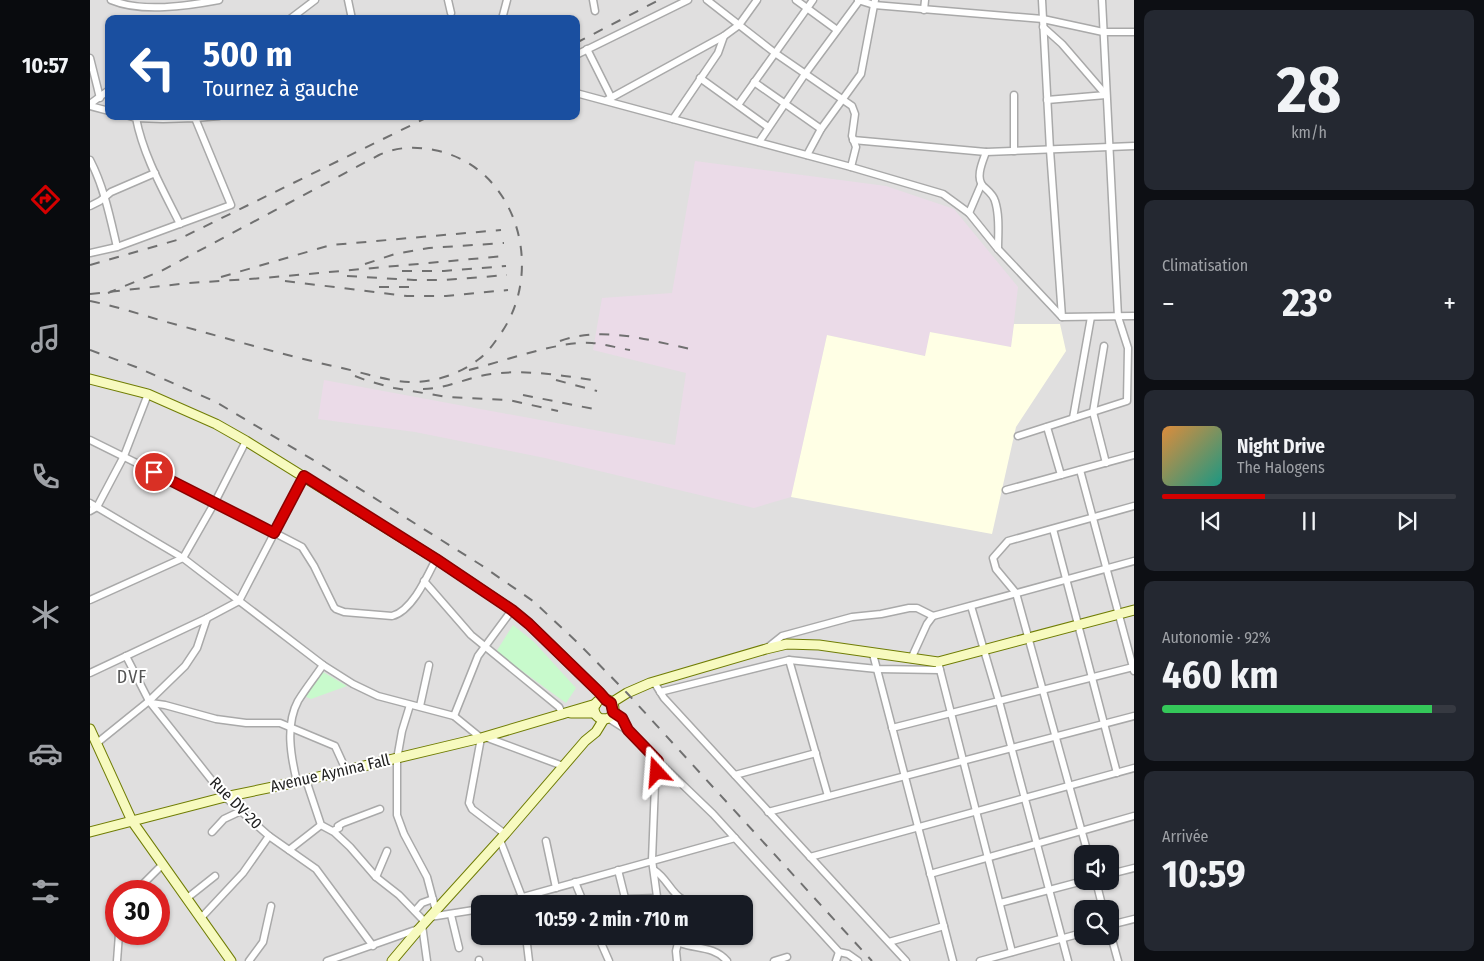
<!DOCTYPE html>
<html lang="fr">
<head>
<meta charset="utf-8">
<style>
	:root { --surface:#171b24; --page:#242831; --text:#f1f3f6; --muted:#9ea1a6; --line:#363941; --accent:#d40000 }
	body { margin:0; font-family:"Fira Sans Condensed",sans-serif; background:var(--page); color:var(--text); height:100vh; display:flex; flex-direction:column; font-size:19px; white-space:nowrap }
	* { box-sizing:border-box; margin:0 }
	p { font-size:16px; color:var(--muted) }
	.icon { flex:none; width:28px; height:28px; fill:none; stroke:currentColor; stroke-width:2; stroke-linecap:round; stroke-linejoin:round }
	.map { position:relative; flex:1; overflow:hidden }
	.details { display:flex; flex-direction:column; gap:10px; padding:10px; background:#0d0f14; width:350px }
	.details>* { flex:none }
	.guide { position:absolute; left:15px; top:15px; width:475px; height:105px; border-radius:10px; box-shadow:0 1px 4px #0004; background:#1a4fa0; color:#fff; overflow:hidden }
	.fabs { position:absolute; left:984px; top:845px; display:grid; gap:10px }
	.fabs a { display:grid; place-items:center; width:45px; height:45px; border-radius:10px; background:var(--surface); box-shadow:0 1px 4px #0004; font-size:25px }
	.speed { position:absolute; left:15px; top:880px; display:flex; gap:10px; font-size:25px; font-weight:700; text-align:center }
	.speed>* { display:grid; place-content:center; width:65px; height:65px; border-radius:50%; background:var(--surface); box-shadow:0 1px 4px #0004; line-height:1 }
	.speed .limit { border:8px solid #d22; background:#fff; color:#111 }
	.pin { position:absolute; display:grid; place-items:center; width:42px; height:42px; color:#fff; margin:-21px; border:2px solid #fff; border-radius:50%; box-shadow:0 1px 5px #0007 }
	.me { position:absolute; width:55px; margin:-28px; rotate:341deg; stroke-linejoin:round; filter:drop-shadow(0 0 4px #0008) }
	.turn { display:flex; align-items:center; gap:18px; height:105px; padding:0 15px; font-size:22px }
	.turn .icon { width:65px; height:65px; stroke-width:2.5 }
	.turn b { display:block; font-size:35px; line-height:42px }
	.big { font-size:38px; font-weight:700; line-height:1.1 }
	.details .tile { flex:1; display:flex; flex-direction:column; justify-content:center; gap:8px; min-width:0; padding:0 18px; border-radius:10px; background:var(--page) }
	.details .dial { align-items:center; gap:0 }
	.dial b { font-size:65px; line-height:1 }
	.song { display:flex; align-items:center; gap:15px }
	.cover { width:60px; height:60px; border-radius:8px; background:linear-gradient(135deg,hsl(30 70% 55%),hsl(170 70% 35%)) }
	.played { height:5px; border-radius:2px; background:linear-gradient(90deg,var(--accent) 35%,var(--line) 35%) }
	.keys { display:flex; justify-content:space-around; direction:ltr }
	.heat { display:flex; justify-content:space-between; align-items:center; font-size:28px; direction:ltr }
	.charge { height:8px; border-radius:4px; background:linear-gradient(90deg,#34c759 92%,var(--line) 0) }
	.trip { position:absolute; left:381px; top:895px; width:282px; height:50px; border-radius:10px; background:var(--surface); box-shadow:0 1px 4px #0004; font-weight:700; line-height:50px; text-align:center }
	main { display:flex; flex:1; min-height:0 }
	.tabs { display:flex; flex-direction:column; width:90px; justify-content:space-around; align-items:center; background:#090b0e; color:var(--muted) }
	.tabs .icon { width:35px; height:35px }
	.tabs .current { color:var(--accent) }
	.tabs b { font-size:22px; color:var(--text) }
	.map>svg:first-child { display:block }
	.residential { fill:#e0dfdf; fill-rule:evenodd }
	.industrial { fill:#ebdbe8 }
	.education { fill:#ffffe5 }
	.park { fill:#c8facc }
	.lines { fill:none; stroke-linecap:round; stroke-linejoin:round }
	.street-casing { stroke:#a9a9a9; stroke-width:9 }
	.secondary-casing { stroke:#707d05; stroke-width:11 }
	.street { stroke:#fff; stroke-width:6 }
	.secondary { stroke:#f7fabf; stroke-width:9 }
	.rail { stroke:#707070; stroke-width:2; stroke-dasharray:10 10; stroke-linecap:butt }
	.route-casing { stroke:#8a0000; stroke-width:12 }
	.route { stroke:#d40000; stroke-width:9 }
	.labels { text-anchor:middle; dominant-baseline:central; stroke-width:4; stroke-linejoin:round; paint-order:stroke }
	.street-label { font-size:16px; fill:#222; stroke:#fff }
	.neighbourhood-label { font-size:18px; letter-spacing:1px; fill:#555; stroke:#fff }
</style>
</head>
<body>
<main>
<nav class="tabs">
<b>10:57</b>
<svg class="icon current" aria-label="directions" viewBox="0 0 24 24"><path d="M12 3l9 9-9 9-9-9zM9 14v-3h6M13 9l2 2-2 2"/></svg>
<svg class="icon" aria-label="music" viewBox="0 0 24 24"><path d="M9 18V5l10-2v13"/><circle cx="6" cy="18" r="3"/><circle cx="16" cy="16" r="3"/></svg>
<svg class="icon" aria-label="phone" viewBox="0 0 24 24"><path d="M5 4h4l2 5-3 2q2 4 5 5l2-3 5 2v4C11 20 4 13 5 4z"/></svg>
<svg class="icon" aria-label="climate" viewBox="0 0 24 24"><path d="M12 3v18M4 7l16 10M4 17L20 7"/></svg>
<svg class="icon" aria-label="car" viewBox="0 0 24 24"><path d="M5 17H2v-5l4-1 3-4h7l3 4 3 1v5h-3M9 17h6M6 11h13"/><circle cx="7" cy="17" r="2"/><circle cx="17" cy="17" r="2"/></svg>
<svg class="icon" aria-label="filters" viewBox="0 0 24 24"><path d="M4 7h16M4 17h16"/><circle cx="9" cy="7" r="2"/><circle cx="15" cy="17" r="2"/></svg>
</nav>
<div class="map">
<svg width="1044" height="961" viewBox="0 0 1044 961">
	<rect width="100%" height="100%" fill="#f2efe9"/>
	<path class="residential" d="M0 0H1044V961H0ZM19 19H486V116H19ZM992 854H1020V881H992ZM26 891H69V934H26ZM390 904H655V936H390ZM992 909H1020V936H992Z"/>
	<path class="industrial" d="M605 161 796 186 864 209 928 287 921 347 840 332 836 356 737 335 701 497 664 508 455 458 325 432 228 419 234 380 585 445 596 373 503 350 512 298 582 293Z"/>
	<path class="education" d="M924 324H970L976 351 926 427 902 534 701 497 737 335 835 356 840 332 921 347Z"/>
	<g class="park">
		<path d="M423 625 444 642 486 688 476 703 406 652Z"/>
		<path d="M233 672 257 686 221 699 214 696Z"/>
	</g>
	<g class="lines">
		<g class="street-casing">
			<g id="street">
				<path d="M21 0C52 13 97 6 129 0"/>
				<path d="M258 0 262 19"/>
				<path d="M358 0 361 13"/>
				<path d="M503 0 505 11"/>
				<path d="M617 0 685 53 762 106 765 114 762 136 766 147 761 167"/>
				<path d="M706 0 747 30"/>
				<path d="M768 0 784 5 953 19 1013 32H1044"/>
				<path d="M952 0 960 150 972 317"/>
				<path d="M834 10 835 0"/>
				<path d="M200 19 225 0"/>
				<path d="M412 19 417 0"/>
				<path d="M953 27 972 44 1016 95"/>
				<path d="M497 49 521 97"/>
				<path d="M486 55 598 0"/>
				<path d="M0 58 10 98"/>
				<path d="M610 78 678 127"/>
				<path d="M664 82 731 129"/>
				<path d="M486 93 761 167 853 194 879 213 908 249 972 317 1044 316"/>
				<path d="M517 100 634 36 649 25 667 0"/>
				<path d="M957 100 1016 95"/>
				<path d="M0 104 19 90"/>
				<path d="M648 105 723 0"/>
				<path d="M0 106 19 111"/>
				<path d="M39 116 46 118C53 155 73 190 90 224"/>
				<path d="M105 118 129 116"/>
				<path d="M583 119 628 53 634 36"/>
				<path d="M763 140 896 152 1044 146"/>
				<path d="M669 142 715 74 769 1"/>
				<path d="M924 151V95"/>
				<path d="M896 152C893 161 885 177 893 186 898 191 903 194 905 201 910 216 908 234 908 249"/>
				<path d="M717 155 731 129 771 74 785 0"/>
				<path d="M0 160C14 187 20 217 27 247"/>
				<path d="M0 206 10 201 21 192 65 173"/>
				<path d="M879 213 891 185"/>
				<path d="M0 253 27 247 141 205 105 118 73 119 46 118"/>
				<path d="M1014 346 1003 412 1016 463"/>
				<path d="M983 418 1001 317"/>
				<path d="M957 427 971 475"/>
				<path d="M928 436 1037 401 1038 348 1028 317 1012 0"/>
				<path d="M0 440 125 502 212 547 224 566 244 607 246 609 254 612 302 616C322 611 337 577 346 559"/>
				<path d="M990 470 1044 671"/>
				<path d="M916 490 1044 455"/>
				<path d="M0 503 93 558 233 665 263 684 288 696 364 716 391 738 379 803 382 809 415 834"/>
				<path d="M0 511 7 507 34 456 58 394"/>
				<path d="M963 529 1027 773"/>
				<path d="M334 581 381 635 469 707 473 715"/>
				<path d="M0 600 93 558 125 502 156 441"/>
				<path d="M881 606 909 701 978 961"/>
				<path d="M843 616 1044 561"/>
				<path d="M677 648 692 636 762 617 791 614 819 608H827L843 616 837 624 821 659"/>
				<path d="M783 654 863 961"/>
				<path d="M36 656 59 701 95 666 107 648 117 618"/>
				<path d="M699 660 738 796"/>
				<path d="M848 662 922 952"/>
				<path d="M0 673 117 618 149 601 214 476"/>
				<path d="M564 682 574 698 816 961"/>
				<path d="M570 692 699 660 787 669 850 670"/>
				<path d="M61 703 75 705 126 719 156 723H190L245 746 256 770"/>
				<path d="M320 705 312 731 307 759V815L314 834 337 877 346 911"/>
				<path d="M330 706 339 665"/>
				<path d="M523 712 532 718 538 729"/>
				<path d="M364 716 388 656 422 610"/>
				<path d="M518 718 543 734 568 761 623 814 749 952 758 954 768 961"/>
				<path d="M802 728 1043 667"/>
				<path d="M395 737 473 766"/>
				<path d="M7 743 59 701 135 797 179 836 226 869 283 946"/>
				<path d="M568 761 565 784 562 860 568 904"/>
				<path d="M645 775 726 753"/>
				<path d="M216 780 231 825 244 832 260 847 286 877 309 895 335 922"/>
				<path d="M207 782C201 757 195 725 208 701 216 688 225 677 233 665"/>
				<path d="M678 812 1044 716"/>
				<path d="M243 831 249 828 248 826 253 823 290 809"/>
				<path d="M122 832 134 819 151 811"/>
				<path d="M410 840 432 897V904"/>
				<path d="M456 841 466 888"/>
				<path d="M199 850 231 825"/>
				<path d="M998 854 926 593 906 569 903 558 918 541 1044 506"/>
				<path d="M720 857 1044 768"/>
				<path d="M528 870 535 898 537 899 568 898"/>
				<path d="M564 870C577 878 581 893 592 899 599 903 609 901 616 904"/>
				<path d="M840 874 1044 816"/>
				<path d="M1020 874 1044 868"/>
				<path d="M286 877 297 851"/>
				<path d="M1006 881 1013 909"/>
				<path d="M485 882 494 904"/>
				<path d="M46 891 72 865"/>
				<path d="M96 899 125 876"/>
				<path d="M910 903 993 881"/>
				<path d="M408 904 645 838"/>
				<path d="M325 911 332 903 343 899"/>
				<path d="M361 915 369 948"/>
				<path d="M340 917 390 909"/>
				<path d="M110 919 153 873 179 836"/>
				<path d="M332 925 337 961"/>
				<path d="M1020 925 1044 919"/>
				<path d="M1020 932 1028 961"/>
				<path d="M436 936 439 961"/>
				<path d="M508 936 519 961"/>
				<path d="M580 936C594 952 621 942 637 961"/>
				<path d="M799 942 854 926"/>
				<path d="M389 960V961"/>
				<path d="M27 961 29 934"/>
				<path d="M159 961 173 942 181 906"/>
				<path d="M237 961 328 929"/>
				<path d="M587 961 586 951 588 943"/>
				<path d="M684 961 697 957"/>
				<path d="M746 961 749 952"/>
				<path d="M890 961 992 933"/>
			</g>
		</g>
		<g class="secondary-casing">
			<g id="secondary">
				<path d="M0 379 58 394 126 424 156 441 346 559 422 610 439 624 509 692 516 700"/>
				<circle cx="514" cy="709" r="10"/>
				<path d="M521 703 537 693 560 683 676 649 697 644 729 645 848 662 1044 610"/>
				<path d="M481 713H505"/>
				<path d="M0 729 42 821 141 961"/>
				<path d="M0 832 135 797 207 782 391 738 506 704"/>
				<path d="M302 961 329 929 415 834 495 741 506 732 514 719"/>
			</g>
		</g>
		<use href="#street" class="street"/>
		<use href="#secondary" class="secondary"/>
		<g class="rail">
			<path d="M486 43 569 0"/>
			<path d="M275 264 305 254 339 248 414 243"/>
			<path d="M0 265 87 240 340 116"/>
			<path d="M312 271H354L416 266"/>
			<path d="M257 276 324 280H355L417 275"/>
			<path d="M131 277 241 245 411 230"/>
			<path d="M195 281 317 296H356L418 290"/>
			<path d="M289 287H326"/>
			<path d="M0 294 99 283 174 278 415 256"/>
			<path d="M0 301C25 306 49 314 73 321 133 337 192 355 252 368 274 373 297 381 319 382 343 383 370 374 389 359 397 353 403 345 409 336 457 271 427 166 344 150 325 146 306 147 289 155L71 271 18 293"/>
			<path d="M470 341C514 325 561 341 605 350"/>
			<path d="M0 350 46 367 126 402 235 467 391 565 443 601 487 642 537 693 782 961"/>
			<path d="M379 370C411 362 471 340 502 343 515 344 527 348 540 350"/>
			<path d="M265 376 278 381 304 388 357 397 419 400 468 411"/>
			<path d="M466 380 507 391"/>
			<path d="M333 389C356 389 378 377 401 374 437 369 474 376 510 381"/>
			<path d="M433 395 504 409"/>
		</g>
	</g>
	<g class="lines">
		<g class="route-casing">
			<path id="route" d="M64 472 184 533 214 476 346 559 422 610 439 624 509 692 516 700 521 703 523 712 532 718 538 730 568 761 567 772"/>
		</g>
		<use href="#route" class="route"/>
	</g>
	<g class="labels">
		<g class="street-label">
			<text transform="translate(240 773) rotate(-13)">Avenue Aynina Fall</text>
			<text transform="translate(146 803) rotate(45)">Rue DV-20</text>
		</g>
		<g class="neighbourhood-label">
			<text x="42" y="677">DVF</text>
		</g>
	</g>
</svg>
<div class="fabs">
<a><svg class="icon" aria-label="sound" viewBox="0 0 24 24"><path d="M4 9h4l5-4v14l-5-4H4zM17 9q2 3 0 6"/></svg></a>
<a><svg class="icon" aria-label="search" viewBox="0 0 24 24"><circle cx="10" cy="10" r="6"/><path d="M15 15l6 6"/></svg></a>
</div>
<div class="speed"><div class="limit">30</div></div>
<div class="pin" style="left:64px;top:472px;background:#d93025"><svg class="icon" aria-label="arrive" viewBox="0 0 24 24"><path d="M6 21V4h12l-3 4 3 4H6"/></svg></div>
<svg class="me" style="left:567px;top:772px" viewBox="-20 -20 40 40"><path d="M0-17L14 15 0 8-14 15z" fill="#d40000" stroke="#fff" stroke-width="4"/></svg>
<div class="trip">10:59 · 2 min · 710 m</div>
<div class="guide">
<div class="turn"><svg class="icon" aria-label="left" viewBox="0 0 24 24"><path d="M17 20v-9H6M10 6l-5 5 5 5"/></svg><div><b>500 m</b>Tournez à gauche</div></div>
</div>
</div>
<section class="details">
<div class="tile dial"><b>28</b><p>km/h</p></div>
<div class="tile"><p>Climatisation</p>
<div class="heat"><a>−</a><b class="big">23°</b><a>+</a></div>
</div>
<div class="tile">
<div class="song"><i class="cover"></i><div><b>Night Drive</b><p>The Halogens</p></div></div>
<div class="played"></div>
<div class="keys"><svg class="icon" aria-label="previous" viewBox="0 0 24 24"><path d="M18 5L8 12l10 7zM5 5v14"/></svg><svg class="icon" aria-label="pause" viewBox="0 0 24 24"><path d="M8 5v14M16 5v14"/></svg><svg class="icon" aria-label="next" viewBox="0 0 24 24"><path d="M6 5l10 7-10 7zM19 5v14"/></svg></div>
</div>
<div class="tile"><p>Autonomie · 92%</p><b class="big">460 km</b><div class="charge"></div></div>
<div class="tile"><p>Arrivée</p><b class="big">10:59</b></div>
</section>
</main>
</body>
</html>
